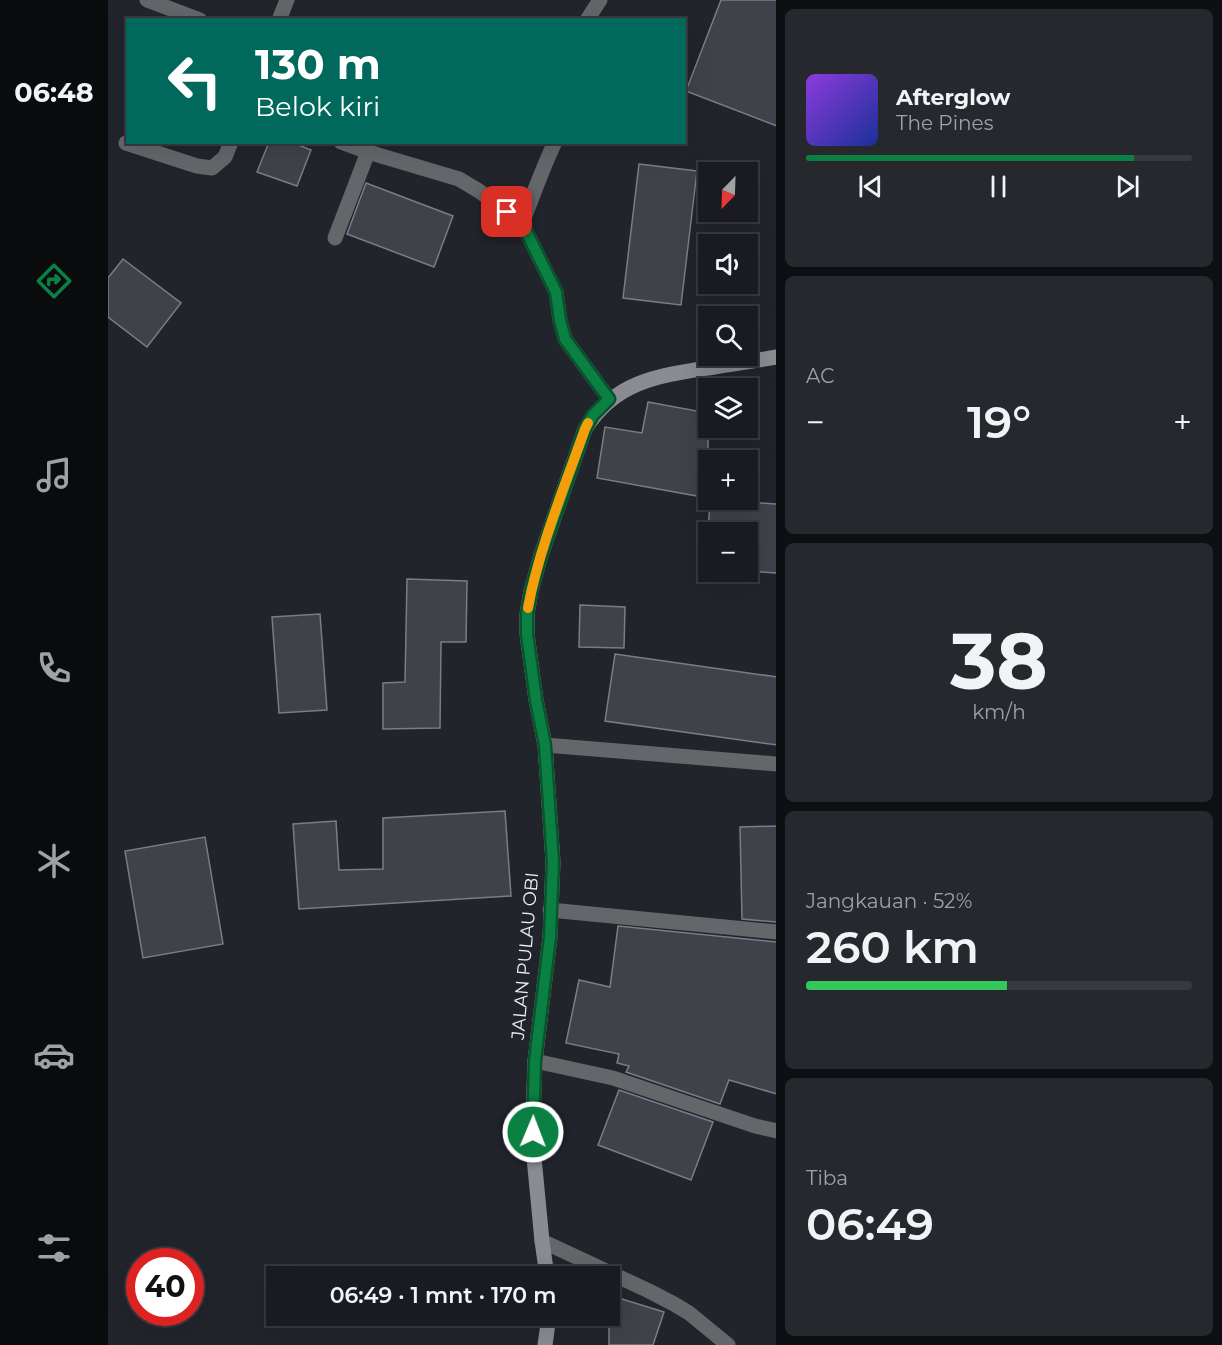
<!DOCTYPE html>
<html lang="id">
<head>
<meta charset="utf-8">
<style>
	:root { --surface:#1a1b21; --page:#27282e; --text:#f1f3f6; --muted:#9fa1a5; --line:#38393f; --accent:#0b8043 }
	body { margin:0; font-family:Montserrat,sans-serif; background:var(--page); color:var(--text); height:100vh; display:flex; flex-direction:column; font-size:22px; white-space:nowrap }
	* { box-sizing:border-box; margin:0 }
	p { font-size:20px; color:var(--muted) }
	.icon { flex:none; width:33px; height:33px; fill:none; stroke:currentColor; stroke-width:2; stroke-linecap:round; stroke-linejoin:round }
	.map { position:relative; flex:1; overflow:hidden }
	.drawer { display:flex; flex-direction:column; gap:9px; padding:9px; background:#0e0f12; width:446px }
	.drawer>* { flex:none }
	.hud { position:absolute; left:18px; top:18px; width:560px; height:126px; border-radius:0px; box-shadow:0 6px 24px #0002,0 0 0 2px var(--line); background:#00695c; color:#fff; overflow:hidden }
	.needle { width:39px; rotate:203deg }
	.fabs { position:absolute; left:590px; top:162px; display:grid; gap:12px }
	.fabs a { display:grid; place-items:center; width:60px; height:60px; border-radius:0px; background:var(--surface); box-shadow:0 6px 24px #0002,0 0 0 2px var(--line); font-size:30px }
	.speed { position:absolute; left:18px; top:1248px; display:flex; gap:12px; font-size:30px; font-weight:700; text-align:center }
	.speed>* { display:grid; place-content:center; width:78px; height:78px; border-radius:50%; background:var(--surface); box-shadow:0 6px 24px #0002,0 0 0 2px var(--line); line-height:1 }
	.speed .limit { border:9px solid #d22; background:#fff; color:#111 }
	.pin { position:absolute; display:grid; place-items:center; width:51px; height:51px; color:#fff; margin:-26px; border-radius:12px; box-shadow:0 3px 9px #0006 }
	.me { position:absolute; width:66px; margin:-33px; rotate:1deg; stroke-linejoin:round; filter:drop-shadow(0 0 4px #0008) }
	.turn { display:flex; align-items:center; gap:21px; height:126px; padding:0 30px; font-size:27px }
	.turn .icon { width:78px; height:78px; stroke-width:2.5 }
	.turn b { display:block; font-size:42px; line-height:51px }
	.big { font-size:45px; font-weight:600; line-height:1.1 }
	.drawer .tile { flex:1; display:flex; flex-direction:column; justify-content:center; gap:9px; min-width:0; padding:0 21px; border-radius:9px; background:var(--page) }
	.drawer .dial { align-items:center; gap:0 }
	.dial b { font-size:78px; line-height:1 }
	.song { display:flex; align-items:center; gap:18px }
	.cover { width:72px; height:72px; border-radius:9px; background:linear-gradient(135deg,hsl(270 70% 55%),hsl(230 70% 35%)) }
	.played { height:6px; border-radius:3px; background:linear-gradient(90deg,var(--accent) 85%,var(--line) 85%) }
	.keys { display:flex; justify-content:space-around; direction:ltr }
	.heat { display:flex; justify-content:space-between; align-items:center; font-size:33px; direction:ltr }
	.charge { height:9px; border-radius:4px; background:linear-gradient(90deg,#34c759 52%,var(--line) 0) }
	.trip { position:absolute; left:158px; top:1266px; width:354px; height:60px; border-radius:0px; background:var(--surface); box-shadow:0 6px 24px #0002,0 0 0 2px var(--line); font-weight:600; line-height:60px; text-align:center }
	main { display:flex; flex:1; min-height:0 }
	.menu { display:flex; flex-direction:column; width:108px; justify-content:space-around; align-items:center; background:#0a0b0d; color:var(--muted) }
	.menu .icon { width:42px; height:42px }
	.menu .current { color:var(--accent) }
	.menu b { font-size:27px; color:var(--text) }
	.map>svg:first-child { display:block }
	.building { fill:#40424a; stroke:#7a7d86; stroke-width:1.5 }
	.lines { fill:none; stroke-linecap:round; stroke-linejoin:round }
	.street { stroke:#65666a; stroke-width:15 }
	.secondary { stroke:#8a8c92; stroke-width:15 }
	.route-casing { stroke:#07532c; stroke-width:15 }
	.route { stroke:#0b8043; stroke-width:10 }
	.slow { stroke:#f59e0b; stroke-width:10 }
	.labels { text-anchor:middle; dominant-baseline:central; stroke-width:6; stroke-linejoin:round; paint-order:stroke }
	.street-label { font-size:18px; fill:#eef0f5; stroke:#22242c }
</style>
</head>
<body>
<main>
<nav class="menu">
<b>06:48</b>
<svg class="icon current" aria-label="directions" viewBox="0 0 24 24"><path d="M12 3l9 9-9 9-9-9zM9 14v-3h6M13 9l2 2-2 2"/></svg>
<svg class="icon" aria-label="music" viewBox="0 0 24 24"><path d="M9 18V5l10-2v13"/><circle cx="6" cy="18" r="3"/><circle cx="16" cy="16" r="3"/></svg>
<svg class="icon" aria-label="phone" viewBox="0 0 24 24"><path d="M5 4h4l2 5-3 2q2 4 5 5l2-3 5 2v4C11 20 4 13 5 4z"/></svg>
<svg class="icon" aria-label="climate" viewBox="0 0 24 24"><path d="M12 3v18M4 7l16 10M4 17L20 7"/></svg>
<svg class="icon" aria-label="car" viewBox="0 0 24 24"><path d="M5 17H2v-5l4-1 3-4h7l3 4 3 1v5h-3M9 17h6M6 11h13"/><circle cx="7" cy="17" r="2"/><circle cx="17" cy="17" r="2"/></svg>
<svg class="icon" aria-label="filters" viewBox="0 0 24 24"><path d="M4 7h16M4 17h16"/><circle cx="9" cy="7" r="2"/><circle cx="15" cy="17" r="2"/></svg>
</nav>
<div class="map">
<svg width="669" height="1345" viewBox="0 0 669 1345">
	<rect width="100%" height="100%" fill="#22242c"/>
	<g class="building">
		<path d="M613 0H669V126L578 91Z"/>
		<path d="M161 142H183L203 150 189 186 149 172Z"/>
		<path d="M531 164 589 171 573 305 515 298Z"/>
		<path d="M258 183 345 216 326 267 239 234Z"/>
		<path d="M15 259 73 303 39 347 0 317V278Z"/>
		<path d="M540 402 600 413V498L489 478 497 427 534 433Z"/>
		<path d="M602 500 669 504V573L639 571V532H600Z"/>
		<path d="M299 579 359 581 358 642H333L332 728 275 729V683L297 682Z"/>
		<path d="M472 605 517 607 516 648 471 647Z"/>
		<path d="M212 614 219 710 171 713 164 617Z"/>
		<path d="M507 654 669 677V745L497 721Z"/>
		<path d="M397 811 403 896 191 909 185 824 228 821 231 870 275 869V818Z"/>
		<path d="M669 826V922L634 919 632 827Z"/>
		<path d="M97 837 115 944 35 958 17 851Z"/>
		<path d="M510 926 669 942V1094L621 1080 612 1104 518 1072 521 1066 509 1063 511 1054 458 1043 471 980 502 987Z"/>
		<path d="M511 1090 605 1122 583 1180 490 1145Z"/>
		<path d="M501 1295 556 1312 545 1345H501Z"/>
	</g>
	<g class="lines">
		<g class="street">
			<path d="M39 0 92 20"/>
			<path d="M171 20 179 0"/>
			<path d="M479 20 492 0"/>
			<path d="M233 142 260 152 351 179 371 191 414 223 448 292 452 320 457 339 501 399"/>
			<path d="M18 143 89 166 104 168 117 157 123 142"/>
			<path d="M414 223C425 196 434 169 447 142"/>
			<path d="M227 238 260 152"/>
			<path d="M437 745 669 764"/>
			<path d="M442 910 669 932"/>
			<path d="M427 1061 505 1078 647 1126 669 1131"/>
			<path d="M434 1241 541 1291 566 1304 581 1313 620 1345"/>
		</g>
		<g class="secondary">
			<path d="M439 1276 434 1241 425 1147V1117L427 1061 442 937 445 862 437 745 428 700 419 634V614L423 591 433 555 477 429C507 382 548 376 600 368 623 364 646 361 669 357"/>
			<path d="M437 1345 441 1316"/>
		</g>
	</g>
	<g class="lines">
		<g class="route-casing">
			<path id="route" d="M399 212 414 223 448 292 452 320 457 339 501 399 485 415 477 429 433 555 423 591 419 614V634L428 700 437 745 445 862 442 937 427 1061 425 1132"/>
		</g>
		<use href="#route" class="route"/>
		<path class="slow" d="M420 608C431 548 457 486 477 429L480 423"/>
	</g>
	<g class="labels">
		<g class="street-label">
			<text transform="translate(417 956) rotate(-85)">JALAN PULAU OBI</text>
		</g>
	</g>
</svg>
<div class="fabs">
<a><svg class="needle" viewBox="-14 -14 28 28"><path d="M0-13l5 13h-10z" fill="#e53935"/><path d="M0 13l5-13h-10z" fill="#9fa1a5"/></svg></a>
<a><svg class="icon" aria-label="sound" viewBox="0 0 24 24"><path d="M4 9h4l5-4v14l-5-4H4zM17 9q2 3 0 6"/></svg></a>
<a><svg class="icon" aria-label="search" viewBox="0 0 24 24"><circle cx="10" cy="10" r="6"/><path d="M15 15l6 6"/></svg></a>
<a><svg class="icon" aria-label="layers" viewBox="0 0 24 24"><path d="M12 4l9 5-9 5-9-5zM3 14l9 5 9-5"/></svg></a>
<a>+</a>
<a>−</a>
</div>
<div class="speed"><div class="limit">40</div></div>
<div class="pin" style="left:399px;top:212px;background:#d93025"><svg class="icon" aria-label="arrive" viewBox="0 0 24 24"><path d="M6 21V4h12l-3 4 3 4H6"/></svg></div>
<svg class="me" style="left:425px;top:1132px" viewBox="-20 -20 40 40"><circle r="17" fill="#0b8043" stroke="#fff" stroke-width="3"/><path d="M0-11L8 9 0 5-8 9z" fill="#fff"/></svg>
<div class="trip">06:49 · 1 mnt · 170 m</div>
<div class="hud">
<div class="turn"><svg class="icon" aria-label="left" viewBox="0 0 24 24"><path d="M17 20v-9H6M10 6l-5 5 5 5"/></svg><div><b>130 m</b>Belok kiri</div></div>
</div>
</div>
<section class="drawer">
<div class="tile">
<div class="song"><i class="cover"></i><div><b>Afterglow</b><p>The Pines</p></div></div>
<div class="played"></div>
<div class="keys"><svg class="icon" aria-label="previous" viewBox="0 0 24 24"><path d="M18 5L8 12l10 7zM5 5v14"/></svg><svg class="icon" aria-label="pause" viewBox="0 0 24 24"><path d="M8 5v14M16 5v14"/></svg><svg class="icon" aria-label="next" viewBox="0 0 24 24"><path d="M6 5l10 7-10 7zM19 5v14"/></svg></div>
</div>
<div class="tile"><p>AC</p>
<div class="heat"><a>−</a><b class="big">19°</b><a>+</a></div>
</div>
<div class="tile dial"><b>38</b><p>km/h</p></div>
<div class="tile"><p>Jangkauan · 52%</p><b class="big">260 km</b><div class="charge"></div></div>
<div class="tile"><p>Tiba</p><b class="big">06:49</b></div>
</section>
</main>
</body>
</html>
